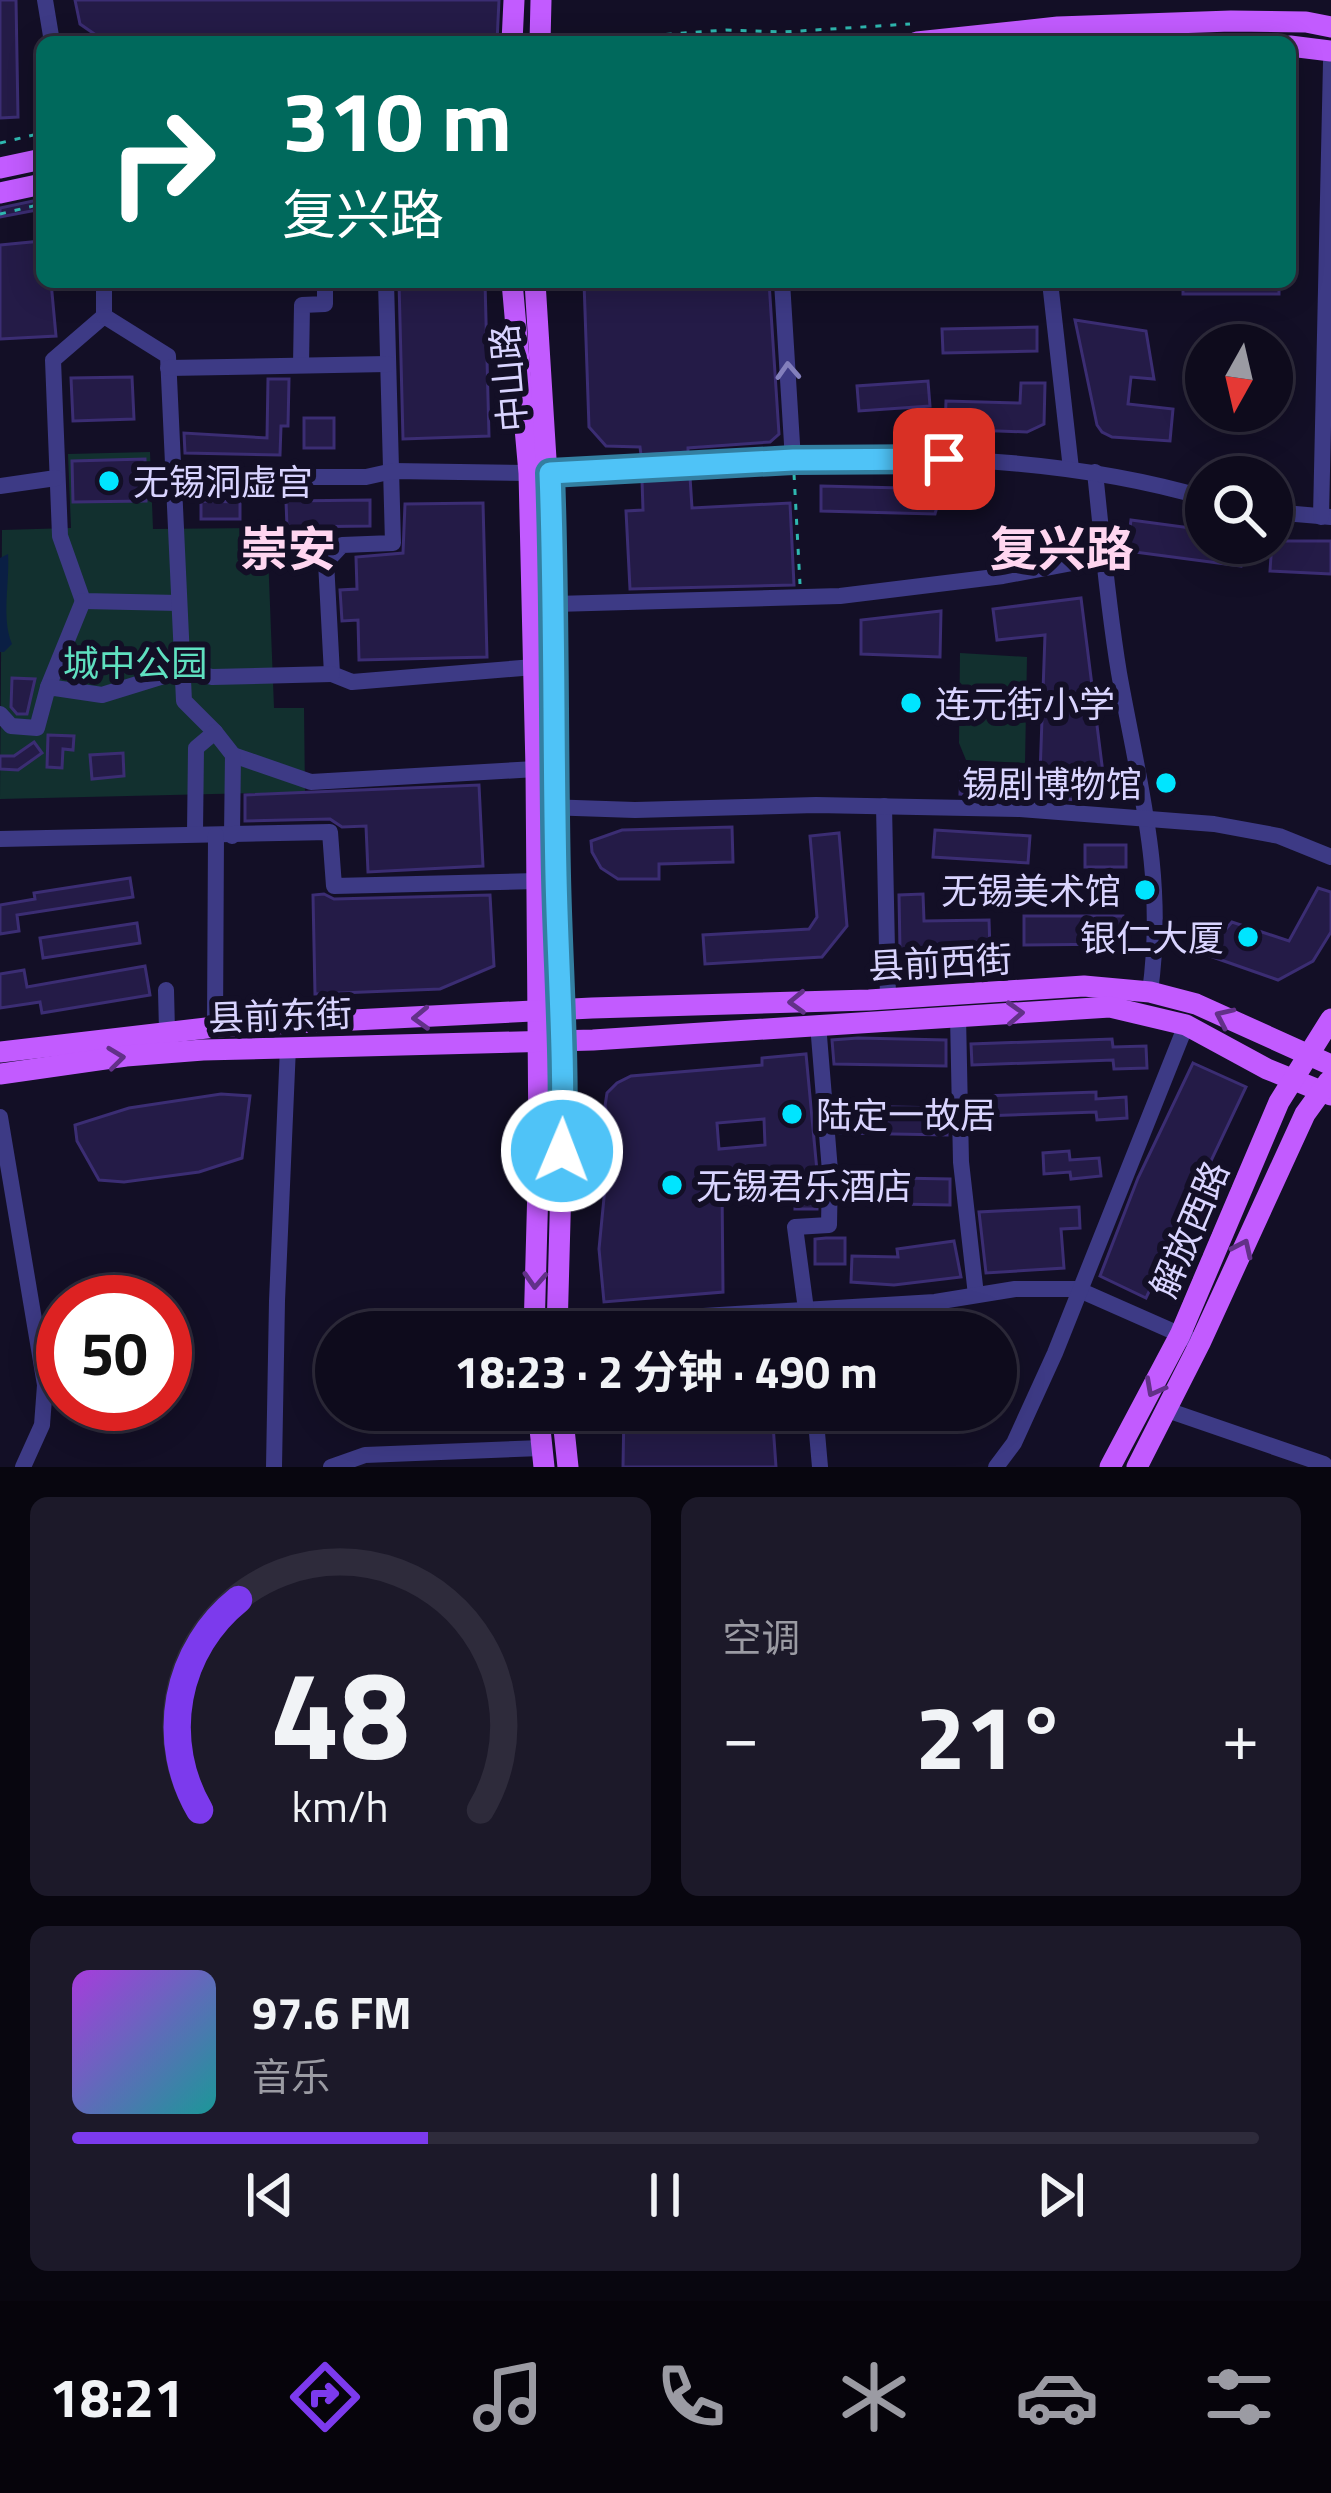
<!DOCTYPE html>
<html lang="zh">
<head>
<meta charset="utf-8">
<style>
	:root { --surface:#0e0b1c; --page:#1c1929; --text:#f1f3f6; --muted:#9b9ba3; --line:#2e2b3b; --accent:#7c3aed }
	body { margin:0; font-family:"Titillium Web","Noto Sans SC",sans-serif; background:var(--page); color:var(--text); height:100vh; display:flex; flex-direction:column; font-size:45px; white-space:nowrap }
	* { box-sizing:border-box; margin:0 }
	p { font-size:39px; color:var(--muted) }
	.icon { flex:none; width:66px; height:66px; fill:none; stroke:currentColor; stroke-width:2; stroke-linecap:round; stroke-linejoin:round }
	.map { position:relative; height:1467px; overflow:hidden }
	.panel { display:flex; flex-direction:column; gap:30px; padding:30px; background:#08060f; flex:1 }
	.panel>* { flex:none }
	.top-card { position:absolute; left:36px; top:36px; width:1260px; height:252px; border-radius:18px; box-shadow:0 6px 30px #0003,0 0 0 3px var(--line); background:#00695c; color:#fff; overflow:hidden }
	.needle { width:78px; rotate:188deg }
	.fabs { position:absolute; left:1185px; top:324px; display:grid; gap:24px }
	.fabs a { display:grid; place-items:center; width:108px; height:108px; border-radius:50%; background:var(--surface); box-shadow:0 6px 30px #0003,0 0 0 3px var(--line); font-size:60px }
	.speed { position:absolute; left:36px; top:1275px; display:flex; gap:24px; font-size:60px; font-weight:700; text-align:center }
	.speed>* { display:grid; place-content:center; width:156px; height:156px; border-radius:50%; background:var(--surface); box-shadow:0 6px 30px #0003,0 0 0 3px var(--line); line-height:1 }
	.speed .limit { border:18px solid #d22; background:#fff; color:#111 }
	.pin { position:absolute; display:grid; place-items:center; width:102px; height:102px; color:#fff; margin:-51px; border-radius:24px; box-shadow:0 6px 18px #0006 }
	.me { position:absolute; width:132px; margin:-66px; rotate:1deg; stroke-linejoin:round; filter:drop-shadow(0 0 9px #0008) }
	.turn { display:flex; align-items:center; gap:42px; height:252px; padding:0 48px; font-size:54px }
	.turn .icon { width:156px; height:156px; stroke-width:2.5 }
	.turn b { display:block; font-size:84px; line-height:102px }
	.big { font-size:90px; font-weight:700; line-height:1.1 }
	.panel .card { flex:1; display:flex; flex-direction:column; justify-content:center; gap:18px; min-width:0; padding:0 42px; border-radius:18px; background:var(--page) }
	.panel .dial { align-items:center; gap:0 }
	.dial svg { height:312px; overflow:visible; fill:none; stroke:var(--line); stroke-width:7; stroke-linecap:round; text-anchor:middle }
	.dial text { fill:var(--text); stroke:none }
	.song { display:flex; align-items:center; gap:36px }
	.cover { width:144px; height:144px; border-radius:18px; background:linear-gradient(135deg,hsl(280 70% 55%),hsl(180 70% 35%)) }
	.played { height:12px; border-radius:6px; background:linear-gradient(90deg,var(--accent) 30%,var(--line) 30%) }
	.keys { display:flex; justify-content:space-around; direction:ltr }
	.heat { display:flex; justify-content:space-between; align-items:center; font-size:66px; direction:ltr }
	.panel .tiles { flex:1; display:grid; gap:30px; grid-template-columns:1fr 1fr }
	.card:last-child { grid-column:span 2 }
	.trip { position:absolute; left:315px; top:1311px; width:702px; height:120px; border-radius:60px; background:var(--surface); box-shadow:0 6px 30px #0003,0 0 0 3px var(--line); font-weight:700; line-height:120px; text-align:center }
	.tab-bar { display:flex; height:192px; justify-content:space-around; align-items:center; background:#06040b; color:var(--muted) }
	.tab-bar .icon { width:84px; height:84px }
	.tab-bar .on { color:var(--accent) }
	.tab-bar b { font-size:54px; color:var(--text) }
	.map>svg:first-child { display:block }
	.green { fill:#12302f }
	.water { fill:#0a1f44 }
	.building { fill:#241b47; stroke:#3b2d73; stroke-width:3; fill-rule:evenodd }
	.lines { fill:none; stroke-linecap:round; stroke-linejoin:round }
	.path { stroke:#2fb8b0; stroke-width:3; stroke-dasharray:6 9; stroke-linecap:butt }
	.minor { stroke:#3d3a85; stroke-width:16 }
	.major { stroke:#c25bff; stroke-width:21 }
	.oneway { stroke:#837fbc }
	.oneway2 { stroke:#623188 }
	.route-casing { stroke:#337fa1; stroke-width:30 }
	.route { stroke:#4fc3f7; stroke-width:21 }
	.poi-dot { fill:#00e5ff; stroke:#130f26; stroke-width:4.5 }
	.labels { text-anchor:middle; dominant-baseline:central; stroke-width:12; stroke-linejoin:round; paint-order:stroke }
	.street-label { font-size:36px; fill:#d9d4ff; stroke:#130f26 }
	.poi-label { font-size:36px; fill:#d9d4ff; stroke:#130f26; text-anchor:start }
	.park-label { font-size:36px; fill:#5fe0c0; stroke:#130f26 }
	.district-label { font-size:48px; font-weight:bold; fill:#ffd6f0; stroke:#130f26 }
</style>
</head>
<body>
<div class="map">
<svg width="1331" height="1467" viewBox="0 0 1331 1467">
	<rect width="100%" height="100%" fill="#130f26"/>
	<g class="green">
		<path d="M150 452 153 529 267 528 274 708H304L305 792 0 799 2 530 71 528 68 454Z"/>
		<path d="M960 653 1027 657 1025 763 966 760 959 743Z"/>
	</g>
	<path class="water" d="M8 554C10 582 1 618 12 644L4 652H0V558Z"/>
	<g class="building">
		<path d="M0 0H16L18 117 0 118Z"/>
		<path d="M75 0H499L497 42H106L80 24Z"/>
		<path d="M42 199V209L0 217V208Z"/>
		<path d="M42 241V282H51L56 336 0 339V245Z"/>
		<path d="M399 282H485L489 436 403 439Z"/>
		<path d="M584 282H769L779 434 770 442 688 448V452L641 455 640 447 606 446 589 427Z"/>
		<rect x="1183" y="282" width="96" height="12"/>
		<path d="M1075 320 1146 331 1154 379 1131 377 1128 404 1173 409 1170 441 1112 437 1102 432 1097 425Z"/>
		<path d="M1037 327V351L943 353 942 329Z"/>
		<path d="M132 377 134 419 73 421 71 378Z"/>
		<path d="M268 379H289L288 426H281L280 455 185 453 184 433 267 438Z"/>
		<path d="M928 381 930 406 859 411 857 386Z"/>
		<path d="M1021 383H1045L1044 424 1027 432 945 429 946 401 1020 403Z"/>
		<rect x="304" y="418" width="30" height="30"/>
		<path d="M145 459 146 501 73 502 72 461Z"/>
		<path d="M690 477 692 508 790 503 794 585 630 589 626 511 643 510 642 480Z"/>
		<path d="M821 486 942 489 935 514 821 511Z"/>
		<path d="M370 500V526L287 527 286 501Z"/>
		<path d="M201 501 240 502V519H201Z"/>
		<path d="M483 503 487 657 359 660 358 620 342 621 340 590 357 589 356 557 403 553 405 504Z"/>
		<path d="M1131 520 1206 530V543H1244L1241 566 1127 551Z"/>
		<path d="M1272 541H1331V574L1270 571Z"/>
		<path d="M1081 598 1106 797 1099 801 960 794 961 772 1040 775 1045 635 997 640 993 609Z"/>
		<path d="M941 611 940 657 861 654V620Z"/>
		<path d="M12 678 35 679 27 714H17L11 707Z"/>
		<path d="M48 735 74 736 73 750 63 749 62 768 47 767Z"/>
		<path d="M34 742 42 753 18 770 0 769V756H14Z"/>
		<path d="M123 753 124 776 92 779 90 755Z"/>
		<path d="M479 785 483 866 368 872 366 826 342 827 330 819 245 821V795Z"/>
		<path d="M732 827 733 862 659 864V879H618L601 868 592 852 591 841 622 830Z"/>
		<path d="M935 830 1030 836 1028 863 933 857Z"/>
		<path d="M839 833 847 926 822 957 705 964 703 935 809 929 817 917 810 836Z"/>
		<rect x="1085" y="845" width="41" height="22"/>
		<path d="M130 878 133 897 17 915 19 931 0 934V905L35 899 34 893Z"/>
		<path d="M1318 888 1331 892V932L1313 961 1278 980 1204 954 1232 922 1289 941Z"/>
		<path d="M324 894 334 899 490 895 494 966 440 989 315 994 313 895Z"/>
		<path d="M923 894 924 921 989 920 990 949 900 950 899 895Z"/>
		<path d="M1024 916H1123L1124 944 1024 945Z"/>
		<path d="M137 923 140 943 43 958 40 938Z"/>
		<path d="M145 966 150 995 42 1013 40 1002 0 1008V974L24 970 27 987Z"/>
		<path d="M858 1038 946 1040V1066L834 1064 832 1040Z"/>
		<path d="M1112 1039 1113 1047 1146 1046 1147 1068 1114 1069 1113 1060 972 1065 971 1044Z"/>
		<path d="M806 1054 817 1171V1209H795L797 1172 756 1173 757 1184 722 1186 723 1292 604 1302 599 1249 611 1126 605 1106 607 1093 617 1083 631 1076 762 1065V1058ZM764 1119 765 1145 719 1149 717 1123Z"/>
		<path d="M1193 1063 1246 1087 1146 1298 1100 1276 1138 1178Z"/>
		<path d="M1096 1092V1099L1126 1097 1127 1118 1097 1120 1096 1112 981 1116 980 1096Z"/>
		<path d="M221 1094 250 1096 242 1158 199 1172 124 1182 99 1180 77 1141 75 1125 129 1108Z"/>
		<path d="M837 1106 947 1108V1135L840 1133Z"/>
		<path d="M1069 1151 1070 1160 1099 1158 1101 1176 1071 1179 1070 1172 1044 1174 1043 1153Z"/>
		<path d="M843 1177 950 1179V1205L842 1203Z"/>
		<path d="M1079 1207 1080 1228 1061 1229 1064 1268 986 1273 979 1212Z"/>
		<path d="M826 1238H845V1264H815V1239Z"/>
		<path d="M954 1241 961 1277 894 1285 851 1282 852 1256 898 1257 897 1249Z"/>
		<path d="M624 1410H772L776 1467H623Z"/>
	</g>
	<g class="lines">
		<g class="path">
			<path d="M561 42 726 30 783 32 910 24"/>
			<path d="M0 143 42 133"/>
			<path d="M0 214 42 204"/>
			<path d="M794 474 800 584"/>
		</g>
		<g class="minor">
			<path d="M45 0 52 42"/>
			<path d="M104 282V316L53 360 60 536 83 601 179 603"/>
			<path d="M386 282 393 543 342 545 326 562 332 674 352 682 534 667"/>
			<path d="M782 282 793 460"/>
			<path d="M1050 282 1071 469"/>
			<path d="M104 316 168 356 184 701 215 732"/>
			<path d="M301 365 302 305 325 304V282"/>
			<path d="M168 368 388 364"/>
			<path d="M1095 472C1102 539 1108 607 1119 673 1139 785 1166 876 1150 992"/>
			<path d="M550 473C767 461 994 436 1206 498"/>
			<path d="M172 477H366L393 471 529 473"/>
			<path d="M0 486 56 478"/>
			<path d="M1272 512 1331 517"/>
			<path d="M1321 517 1331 62"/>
			<path d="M555 604 840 596 1003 576 1104 557"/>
			<path d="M48 687 83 601"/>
			<path d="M0 714 11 726 37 728 48 687 102 695 183 670 212 677 332 674"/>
			<path d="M233 755 311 782 536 769"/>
			<path d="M884 806 888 998"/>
			<path d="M546 807 635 810 816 805 1020 809 1214 824 1279 836 1331 857"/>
			<path d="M195 833 196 748 215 732 233 755 232 836"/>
			<path d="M0 839 330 832 334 886 536 881"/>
			<path d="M166 990 167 1031"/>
			<path d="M958 1016 961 1162 976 1295"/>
			<path d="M215 1027 216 835"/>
			<path d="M0 1117 45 1385 42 1425 23 1467"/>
			<path d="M556 1325 935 1302 1015 1289H1077L1188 1338"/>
			<path d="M809 1332 795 1227 829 1225 830 1171 818 1024"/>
			<path d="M815 1410 820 1467"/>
			<path d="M1167 1410 1324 1464"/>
			<path d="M274 1467 277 1301 288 1047"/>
			<path d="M331 1467 365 1455 541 1448"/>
			<path d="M996 1467 1014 1443 1055 1353 1186 1025"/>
		</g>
		<g class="major">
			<path d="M512 42 514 0"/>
			<path d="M540 42 541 0"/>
			<path d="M917 42 1058 27 1231 21 1306 22 1331 27"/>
			<path d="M1290 46 1331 51"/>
			<path d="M0 168 42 159"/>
			<path d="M0 193 42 184"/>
			<path d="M512 282 529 473 536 769 539 1149 534 1332"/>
			<path d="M535 282 555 604 556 880 564 1071 557 1332"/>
			<path d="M0 1052 215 1027 592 1008 869 1000 1084 986 1150 992 1196 1004 1331 1065"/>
			<path d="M0 1074 126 1056 203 1050 593 1040 1110 1007 1186 1025 1267 1069 1331 1095"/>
			<path d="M538 1410 544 1467"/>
			<path d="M562 1410 568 1467"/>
			<path d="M1110 1467 1180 1335 1279 1102 1331 1019"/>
			<path d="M1137 1467 1200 1343 1305 1114 1329 1081"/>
		</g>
	</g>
	<defs><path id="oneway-chevron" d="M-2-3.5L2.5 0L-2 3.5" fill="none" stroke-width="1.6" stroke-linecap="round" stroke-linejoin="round" transform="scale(3)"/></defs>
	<use class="oneway" href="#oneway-chevron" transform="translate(788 371) rotate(-93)"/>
	<g class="oneway2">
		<use href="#oneway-chevron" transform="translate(797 1002) rotate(178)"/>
		<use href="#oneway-chevron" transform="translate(1015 1013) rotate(-3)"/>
		<use href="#oneway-chevron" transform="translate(1224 1017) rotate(-155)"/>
		<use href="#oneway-chevron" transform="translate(421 1018) rotate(178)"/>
		<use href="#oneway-chevron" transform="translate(116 1058) rotate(-7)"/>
		<use href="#oneway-chevron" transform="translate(1243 1248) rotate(-65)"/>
		<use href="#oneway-chevron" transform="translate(535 1280) rotate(93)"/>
		<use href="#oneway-chevron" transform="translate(1154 1388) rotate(118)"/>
	</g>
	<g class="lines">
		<g class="route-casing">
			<path id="route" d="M562 1151C565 1059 558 968 556 876 553 742 555 607 550 473L793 460 944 459"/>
		</g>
		<use href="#route" class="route"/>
	</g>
	<g class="poi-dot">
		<circle cx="109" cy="481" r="12"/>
		<circle cx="911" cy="703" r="12"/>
		<circle cx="1166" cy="783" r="12"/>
		<circle cx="1145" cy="890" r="12"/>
		<circle cx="1248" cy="937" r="12"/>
		<circle cx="792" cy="1114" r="12"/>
		<circle cx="672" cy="1185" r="12"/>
	</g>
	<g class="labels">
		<g class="street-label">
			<text transform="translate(508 378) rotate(-95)">中山路</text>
			<text transform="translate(940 962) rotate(-3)">县前西街</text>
			<text transform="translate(280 1015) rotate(-2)">县前东街</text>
			<text transform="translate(1189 1229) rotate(-67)">解放西路</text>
		</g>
		<g class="poi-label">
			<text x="133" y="481">无锡洞虚宫</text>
			<text x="935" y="703">连元街小学</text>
			<text x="1142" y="783" text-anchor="end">锡剧博物馆</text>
			<text x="1121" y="890" text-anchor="end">无锡美术馆</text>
			<text x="1224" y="937" text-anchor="end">银仁大厦</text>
			<text x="816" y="1114">陆定一故居</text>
			<text x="696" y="1185">无锡君乐酒店</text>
		</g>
		<g class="park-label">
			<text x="135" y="662">城中公园</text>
		</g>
		<g class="district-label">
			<text x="288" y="548">崇安</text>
			<text x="1062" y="548">复兴路</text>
		</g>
	</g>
</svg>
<div class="fabs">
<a><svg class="needle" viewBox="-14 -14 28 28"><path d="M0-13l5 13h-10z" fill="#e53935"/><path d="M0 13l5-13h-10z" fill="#9b9ba3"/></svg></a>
<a><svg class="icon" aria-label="search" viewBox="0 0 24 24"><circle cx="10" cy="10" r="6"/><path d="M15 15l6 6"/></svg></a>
</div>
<div class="speed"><div class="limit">50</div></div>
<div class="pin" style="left:944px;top:459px;background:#d93025"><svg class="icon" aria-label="arrive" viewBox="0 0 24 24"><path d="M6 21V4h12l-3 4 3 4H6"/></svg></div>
<svg class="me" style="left:562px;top:1151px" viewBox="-20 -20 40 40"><circle r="17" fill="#4fc3f7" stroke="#fff" stroke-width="3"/><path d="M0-11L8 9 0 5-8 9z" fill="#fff"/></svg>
<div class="trip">18:23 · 2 分钟 · 490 m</div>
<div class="top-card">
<div class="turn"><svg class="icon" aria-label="right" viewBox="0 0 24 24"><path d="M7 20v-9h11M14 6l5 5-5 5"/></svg><div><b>310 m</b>复兴路</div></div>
</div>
</div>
<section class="panel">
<div class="tiles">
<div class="card dial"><svg viewBox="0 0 100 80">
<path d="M14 69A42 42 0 1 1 86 69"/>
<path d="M14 69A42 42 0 0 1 24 15" stroke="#7c3aed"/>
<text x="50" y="56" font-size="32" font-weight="700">48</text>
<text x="50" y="72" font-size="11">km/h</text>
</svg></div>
<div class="card"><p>空调</p>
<div class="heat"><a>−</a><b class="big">21°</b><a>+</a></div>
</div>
<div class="card">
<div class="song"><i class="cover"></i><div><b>97.6 FM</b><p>音乐</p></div></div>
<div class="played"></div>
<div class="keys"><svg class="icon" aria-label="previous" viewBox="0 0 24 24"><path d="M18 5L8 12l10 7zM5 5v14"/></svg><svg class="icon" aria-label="pause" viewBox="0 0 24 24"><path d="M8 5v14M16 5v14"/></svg><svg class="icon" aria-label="next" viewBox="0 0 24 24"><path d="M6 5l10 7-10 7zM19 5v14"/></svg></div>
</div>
</div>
</section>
<nav class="tab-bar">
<b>18:21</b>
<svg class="icon on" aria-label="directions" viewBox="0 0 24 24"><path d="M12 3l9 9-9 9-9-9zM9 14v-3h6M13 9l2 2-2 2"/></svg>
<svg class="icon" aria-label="music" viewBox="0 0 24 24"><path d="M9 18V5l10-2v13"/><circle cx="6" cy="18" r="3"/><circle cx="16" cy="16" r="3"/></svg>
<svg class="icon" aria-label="phone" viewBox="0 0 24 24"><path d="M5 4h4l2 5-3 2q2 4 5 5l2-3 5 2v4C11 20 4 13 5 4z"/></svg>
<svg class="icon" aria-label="climate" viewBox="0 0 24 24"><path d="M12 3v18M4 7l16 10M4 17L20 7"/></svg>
<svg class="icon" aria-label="car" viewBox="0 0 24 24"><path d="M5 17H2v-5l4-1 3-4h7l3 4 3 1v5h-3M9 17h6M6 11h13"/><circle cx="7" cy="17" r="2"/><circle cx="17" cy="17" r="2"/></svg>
<svg class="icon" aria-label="filters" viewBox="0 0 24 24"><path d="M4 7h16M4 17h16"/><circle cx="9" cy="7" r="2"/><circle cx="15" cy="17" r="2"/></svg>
</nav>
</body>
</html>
